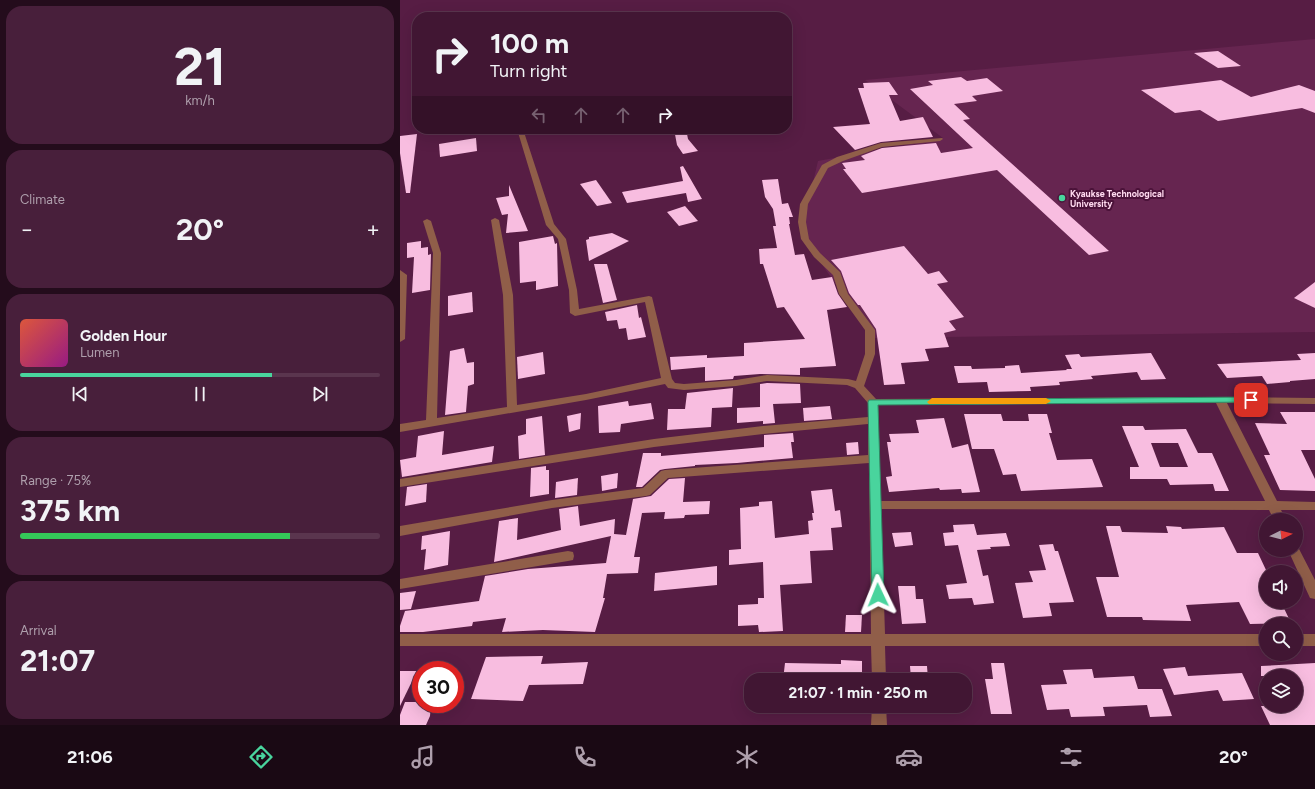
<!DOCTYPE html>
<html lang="en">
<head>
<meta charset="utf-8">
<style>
	:root { --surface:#411633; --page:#481f3b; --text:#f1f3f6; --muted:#ae9fac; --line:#5a354e; --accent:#49d49d }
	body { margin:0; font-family:Figtree,sans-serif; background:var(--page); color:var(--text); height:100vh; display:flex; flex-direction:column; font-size:15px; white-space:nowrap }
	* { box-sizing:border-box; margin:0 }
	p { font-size:13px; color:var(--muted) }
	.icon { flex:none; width:22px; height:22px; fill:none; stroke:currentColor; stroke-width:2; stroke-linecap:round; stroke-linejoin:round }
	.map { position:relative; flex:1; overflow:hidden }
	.side { display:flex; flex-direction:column; gap:6px; padding:6px; background:#240c1c; width:400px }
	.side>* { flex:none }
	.banner { position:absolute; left:12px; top:12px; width:380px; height:122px; border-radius:16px; box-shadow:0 4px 16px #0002,0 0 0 1px var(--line); background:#411633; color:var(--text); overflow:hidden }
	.needle { width:26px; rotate:84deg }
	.tools { position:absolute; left:859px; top:513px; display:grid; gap:8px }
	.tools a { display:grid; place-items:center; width:44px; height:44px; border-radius:50%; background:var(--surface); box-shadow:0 4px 16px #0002,0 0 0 1px var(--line); font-size:20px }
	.speed { position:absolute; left:12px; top:661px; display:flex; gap:8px; font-size:20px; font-weight:700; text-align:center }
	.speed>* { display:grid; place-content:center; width:52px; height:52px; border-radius:50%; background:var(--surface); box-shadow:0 4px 16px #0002,0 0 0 1px var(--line); line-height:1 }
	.speed .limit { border:6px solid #d22; background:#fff; color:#111 }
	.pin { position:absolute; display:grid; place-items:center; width:34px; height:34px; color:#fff; margin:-17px; border-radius:8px; box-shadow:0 2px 6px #0006 }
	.me { position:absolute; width:44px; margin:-22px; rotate:358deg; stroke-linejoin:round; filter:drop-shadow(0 0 3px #0008) }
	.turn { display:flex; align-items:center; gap:14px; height:84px; padding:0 12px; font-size:18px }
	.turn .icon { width:52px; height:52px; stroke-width:2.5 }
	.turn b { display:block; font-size:28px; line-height:34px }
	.lanes { display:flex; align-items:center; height:38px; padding:0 12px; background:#0003; justify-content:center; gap:20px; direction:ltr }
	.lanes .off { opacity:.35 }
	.big { font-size:30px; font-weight:700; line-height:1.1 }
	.side .widget { flex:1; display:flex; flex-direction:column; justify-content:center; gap:6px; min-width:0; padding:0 14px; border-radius:16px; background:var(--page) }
	.side .dial { align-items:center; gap:0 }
	.dial b { font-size:52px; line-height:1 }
	.song { display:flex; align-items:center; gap:12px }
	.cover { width:48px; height:48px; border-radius:6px; background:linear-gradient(135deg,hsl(10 70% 55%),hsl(310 70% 35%)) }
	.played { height:4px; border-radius:2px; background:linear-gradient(90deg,var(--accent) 70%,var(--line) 70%) }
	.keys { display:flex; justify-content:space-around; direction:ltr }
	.heat { display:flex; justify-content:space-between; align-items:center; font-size:22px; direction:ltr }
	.charge { height:6px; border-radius:3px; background:linear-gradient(90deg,#34c759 75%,var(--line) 0) }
	.trip { position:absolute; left:344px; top:673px; width:228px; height:40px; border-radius:16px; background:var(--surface); box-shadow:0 4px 16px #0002,0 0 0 1px var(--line); font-weight:700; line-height:40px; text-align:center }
	.tabs { display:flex; height:64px; justify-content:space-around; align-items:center; background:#1a0914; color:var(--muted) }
	.tabs .icon { width:28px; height:28px }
	.tabs .active { color:var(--accent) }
	.tabs b { font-size:18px; color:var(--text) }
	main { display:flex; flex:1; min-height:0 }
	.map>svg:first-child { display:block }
	.built { fill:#662550 }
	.building { fill:#f8bde0; fill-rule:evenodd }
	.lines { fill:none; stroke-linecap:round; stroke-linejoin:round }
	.minor { fill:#905e49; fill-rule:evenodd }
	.route { fill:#49d49d; stroke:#2f8a66 }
	.slow { fill:#f59e0b }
	.poi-dot { fill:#49d49d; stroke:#4b1239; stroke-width:1.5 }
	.labels { text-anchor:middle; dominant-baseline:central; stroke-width:4; stroke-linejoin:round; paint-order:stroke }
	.far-poi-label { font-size:9px; font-weight:bold; fill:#ffdaef; stroke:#4b1239; text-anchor:start }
</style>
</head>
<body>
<main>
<section class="side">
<div class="widget dial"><b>21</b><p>km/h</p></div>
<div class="widget"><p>Climate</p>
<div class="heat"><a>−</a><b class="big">20°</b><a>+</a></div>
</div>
<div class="widget">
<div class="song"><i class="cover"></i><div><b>Golden Hour</b><p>Lumen</p></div></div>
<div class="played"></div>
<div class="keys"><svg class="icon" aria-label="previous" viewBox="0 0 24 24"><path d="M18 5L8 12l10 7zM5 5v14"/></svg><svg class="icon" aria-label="pause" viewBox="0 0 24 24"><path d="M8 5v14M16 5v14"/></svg><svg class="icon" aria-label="next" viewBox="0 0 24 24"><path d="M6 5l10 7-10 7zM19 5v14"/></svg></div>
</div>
<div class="widget"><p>Range · 75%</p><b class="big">375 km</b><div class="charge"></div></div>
<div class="widget"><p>Arrival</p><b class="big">21:07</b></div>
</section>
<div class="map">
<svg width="915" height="725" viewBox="0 0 915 725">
	<rect width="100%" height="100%" fill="#571d44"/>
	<path class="built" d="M915 39V332L473 338 401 234 418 161 543 138 465 80Z"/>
	<g class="building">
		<path d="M818 51 841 66 818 68 794 53Z"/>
		<path d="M561 77 567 81 587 78 603 91 572 96 577 101 554 104 570 119 563 120 709 251 689 255 597 170 462 193 443 169H446L442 163 465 160 461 156 482 148 536 143 541 153 573 148 510 89 533 85 528 81Z"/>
		<path d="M821 80 851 97 899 85 915 91V113L902 108 818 121 800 110 775 113 741 90Z"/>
		<path d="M489 82 498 95H489L500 121 523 117 533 137 481 142 455 150 433 127 470 124 458 88H464L463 83Z"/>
		<path d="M274 129H286L288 139 298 151 283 154 277 145Z"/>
		<path d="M17 134 10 193H6L0 153V136Z"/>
		<path d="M76 138 77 151 40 157 39 144Z"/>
		<path d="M283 166 302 199 288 202 286 193 227 203 222 192 283 181 280 167Z"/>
		<path d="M378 179 382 204 388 203 393 217H389L390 224H389L395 255 404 254 412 280 432 277 438 294 447 307 427 310 436 366 400 368V375L360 374 334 376 333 379 305 381V367L271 370 270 357 307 355V358L344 356V343L405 339 384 307 377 308 363 264H360L359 249 377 248 373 226H376L373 209 365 197 362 180Z"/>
		<path d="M196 180 212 203 197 206 180 184Z"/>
		<path d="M109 185 128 231 106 233 108 214 102 215 96 198 109 196Z"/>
		<path d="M285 206 298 221 279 226 267 212Z"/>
		<path d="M212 233 229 241 189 261 186 240 189 239V237Z"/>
		<path d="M153 236 155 244 157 243 158 286 136 290V281L120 283 119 242Z"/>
		<path d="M21 241V248L28 247V255L31 254 30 290 12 293 14 257 7 258V243Z"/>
		<path d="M504 246 528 274 539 271 548 282 537 284 564 317 549 321 556 330 544 333 549 347 525 349 529 361 501 363 505 384 484 385 476 329 460 305H458L449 293 441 271 431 260Z"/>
		<path d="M194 264H207L217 300 203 303Z"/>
		<path d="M915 282V308L894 298Z"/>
		<path d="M72 292 73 312 48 316V296Z"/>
		<path d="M237 305 239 318 241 317 246 337 228 340 226 328 219 329 217 320 207 321 205 312Z"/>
		<path d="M64 348 67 363 74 362V384L68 386 66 412 45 415 50 351Z"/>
		<path d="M143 352 145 374 118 379 117 357Z"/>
		<path d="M751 353 766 379 741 380 737 372 691 376 693 379 659 382 660 385 630 387 631 391 589 392 587 382 558 383 554 366H571L572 369 605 368V366L619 365 621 373 667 370 666 369H672L665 355 679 354 681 357Z"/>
		<path d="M915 353V379L890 381V382L867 384 862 376 827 378 817 364 901 360 897 354Z"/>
		<path d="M367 383 400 384 401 403 373 404 375 423 363 424V421L337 423V408L360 407V384Z"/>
		<path d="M333 388 332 407 312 408 311 427 267 430 268 409H285L287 393Z"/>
		<path d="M228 401 229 406 251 403 254 419 221 424 220 432 199 433 198 406Z"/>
		<path d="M430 406 432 419 404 421 403 408Z"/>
		<path d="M880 412H915V450H901L915 479V491L880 490 864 455H870L855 423 887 424Z"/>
		<path d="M181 413 180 429 169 432 167 416Z"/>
		<path d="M564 414H601L603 421H629L628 414H647L652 433H649L657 460 692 459 703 487 621 491 616 474 603 475 594 449H572Z"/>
		<path d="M142 416 145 455 119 459 118 436 126 434V419Z"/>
		<path d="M544 418 552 448 568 444 580 492 562 493 561 489 540 490 539 488 489 492 486 477 492 476 487 442H491L489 434 519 433 516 420Z"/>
		<path d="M722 426H743L745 430 786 429 798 453H812L829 491H815L813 484 770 485 767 479H730V467H739ZM751 443H778L788 467H760Z"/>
		<path d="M44 431 42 455 94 446 92 462 2 477 0 460 16 457 18 436Z"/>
		<path d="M393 433 394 442H391L393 458 337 463 295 465V466L265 469 260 470 242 487H236L243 453H261V456L364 447V435Z"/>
		<path d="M458 442 459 454 447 455 446 443Z"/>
		<path d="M146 466V470H149V494L130 497 131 468Z"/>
		<path d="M218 473 217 488 202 491 201 476Z"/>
		<path d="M178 478 177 495 155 498 156 482Z"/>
		<path d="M285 478 283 502 310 501 309 514 285 515 284 518 264 519 265 512 242 513 234 557H240L238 573 207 574 203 598H205L195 632 143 630 102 632 106 618 73 622 72 626 23 632H0V626L5 611 79 601 85 576 128 569 206 563 211 536 94 562 99 521 118 518 117 540 161 530 159 509 178 506 180 526 215 519 214 534 226 535 233 499 251 496 269 479Z"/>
		<path d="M27 484 26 502 5 506 7 487Z"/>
		<path d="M432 489 435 511 440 510 442 527 431 528 433 550 410 551 412 583 380 585 383 631 359 632 358 625 338 626V605L358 604V598H364L363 562 329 565V550L341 549 340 508 359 506V502L372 501 375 538 409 534 408 521 413 520 412 513H414L411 491Z"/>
		<path d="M574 524 577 535 606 533 610 546 590 547 591 549 577 550 583 576 588 575 594 603 574 605 572 598 549 599 546 585 567 583 558 545 545 546 543 533 554 532 553 525Z"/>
		<path d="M706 526H720L722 532 768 533 766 526 781 527 782 529 824 527 837 553H858L866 570V602H881L891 623 850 624 839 602 786 605 791 621 743 620 742 617H707L696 577H719Z"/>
		<path d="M50 531 48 565 24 570 26 549 21 550 22 536Z"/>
		<path d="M511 532 513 545 495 547 492 533Z"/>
		<path d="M653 544 655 551H658L674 602 649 603 652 616 623 618 615 583 633 582 629 571 646 570 639 545Z"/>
		<path d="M317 566V585L254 591 255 573Z"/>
		<path d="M498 586H515L516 599H523L526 623 502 624Z"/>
		<path d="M16 591 11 609 0 610V593Z"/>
		<path d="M446 615H462L461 632H445Z"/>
		<path d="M143 656 141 664 188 662 183 684 129 685 123 701 71 699 86 657Z"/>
		<path d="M441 660 462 661V680H440L441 676 400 675V680H383L385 663 441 664Z"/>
		<path d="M591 663H604L612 714H591L585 679H593Z"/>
		<path d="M915 663V725H870L861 706H896V676H861V666Z"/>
		<path d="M510 666H527L528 680H511Z"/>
		<path d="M785 667 788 676 842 673 854 699 823 701 818 690 774 695 763 669Z"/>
		<path d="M692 669 694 678 734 676 738 689H762L772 716 750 717 747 705 703 707 705 716 671 717 669 709 647 710 641 685 667 684 663 670Z"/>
		<path d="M0 671H17L0 706Z"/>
		<path d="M5 702H21V704H31L30 716 26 725H0V715Z"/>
	</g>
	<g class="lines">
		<g class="minor">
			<path d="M117 129H123L154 224 166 239 177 290 179 309 249 296 252 297 272 379 275 383 284 384 336 380 367 375 448 379 456 381 465 354V330L439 294 433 275 414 257 401 239 398 222 400 204 422 165 437 157 481 143 542 138 543 139 540 141 482 147 443 161 428 168 408 204 406 222 409 239 420 253 440 272 448 294 475 330V354L464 386 476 399 820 397 915 398V404L827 403 877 501 915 502V510H881L886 520H874L869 510 481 509 485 634H866V646H485L486 680H472L471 646H0V634H471L469 463 268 478 250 495 246 496 152 508 0 536V526L152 500 243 488 261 471 265 470 468 455V424L363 434 254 447 0 487V479L254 439 363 426 468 417V403L455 388 447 385 367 381 336 386 284 390 268 388 265 384 186 400 0 432V424L26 420 33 253 23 221 27 219 31 221 41 253 37 418 107 407 103 295 91 220 95 218 99 220 113 295 117 405 186 394 261 378 245 302 175 316 170 313 169 290 158 239 146 225ZM816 403 865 501H481L478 405Z"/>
			<path d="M0 270 7 275 5 339 0 342Z"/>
			<path d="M896 546 898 547 915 580V599L910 598 888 550H896Z"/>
			<path d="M168 551 173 552 174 556 173 560 168 561 0 589V579Z"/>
			<rect x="896" y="634" width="19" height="12"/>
			<path d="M472 706H486L487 725H471Z"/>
		</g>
	</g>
	<path class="route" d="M851 397 856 400 855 402 478 405 484 595 482 598 478 600 473 598 472 595 468 402 469 400Z"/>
	<path class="slow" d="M532 398H646L651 401 646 404H529L527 402Z"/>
	<circle class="poi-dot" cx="662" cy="198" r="4"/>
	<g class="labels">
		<g class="far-poi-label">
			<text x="670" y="193">Kyaukse Technological<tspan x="670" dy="10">University</tspan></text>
		</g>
	</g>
</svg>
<div class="tools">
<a><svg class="needle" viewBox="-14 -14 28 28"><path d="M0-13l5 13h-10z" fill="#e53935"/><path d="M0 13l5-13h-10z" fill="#ae9fac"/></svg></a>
<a><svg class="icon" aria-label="sound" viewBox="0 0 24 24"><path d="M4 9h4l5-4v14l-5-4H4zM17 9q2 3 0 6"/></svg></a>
<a><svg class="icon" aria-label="search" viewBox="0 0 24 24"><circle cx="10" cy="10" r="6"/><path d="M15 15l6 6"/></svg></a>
<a><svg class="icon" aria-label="layers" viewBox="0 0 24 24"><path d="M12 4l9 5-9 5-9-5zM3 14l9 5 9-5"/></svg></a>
</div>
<div class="speed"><div class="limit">30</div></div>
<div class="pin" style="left:851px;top:400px;background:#d93025"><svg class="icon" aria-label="arrive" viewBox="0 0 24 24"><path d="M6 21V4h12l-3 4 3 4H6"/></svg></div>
<svg class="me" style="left:478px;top:595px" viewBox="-20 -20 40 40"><path d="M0-17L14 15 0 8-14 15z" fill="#49d49d" stroke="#fff" stroke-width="4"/></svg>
<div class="trip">21:07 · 1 min · 250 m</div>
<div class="banner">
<div class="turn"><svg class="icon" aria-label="right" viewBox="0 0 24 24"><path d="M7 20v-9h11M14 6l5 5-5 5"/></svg><div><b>100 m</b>Turn right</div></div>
<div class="lanes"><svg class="icon off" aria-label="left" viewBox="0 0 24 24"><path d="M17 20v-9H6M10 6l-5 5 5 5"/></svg><svg class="icon off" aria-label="ahead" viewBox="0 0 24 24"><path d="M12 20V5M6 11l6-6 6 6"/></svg><svg class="icon off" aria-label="ahead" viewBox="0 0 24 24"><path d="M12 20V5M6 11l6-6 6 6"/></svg><svg class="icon" aria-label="right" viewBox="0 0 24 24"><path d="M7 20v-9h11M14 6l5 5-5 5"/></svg></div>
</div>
</div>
</main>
<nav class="tabs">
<b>21:06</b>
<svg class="icon active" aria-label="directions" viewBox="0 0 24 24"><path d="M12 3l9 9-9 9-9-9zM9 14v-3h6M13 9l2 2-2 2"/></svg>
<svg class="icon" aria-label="music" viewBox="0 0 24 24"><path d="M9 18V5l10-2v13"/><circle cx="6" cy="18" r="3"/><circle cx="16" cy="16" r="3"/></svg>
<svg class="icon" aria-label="phone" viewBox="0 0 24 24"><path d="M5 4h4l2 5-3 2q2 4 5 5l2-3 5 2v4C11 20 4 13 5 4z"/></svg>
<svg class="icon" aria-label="climate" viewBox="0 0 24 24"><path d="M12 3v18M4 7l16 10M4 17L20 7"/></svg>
<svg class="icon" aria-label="car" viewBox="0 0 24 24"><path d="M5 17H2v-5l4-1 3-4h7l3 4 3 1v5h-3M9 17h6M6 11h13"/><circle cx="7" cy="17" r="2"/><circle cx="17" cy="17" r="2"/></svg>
<svg class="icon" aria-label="filters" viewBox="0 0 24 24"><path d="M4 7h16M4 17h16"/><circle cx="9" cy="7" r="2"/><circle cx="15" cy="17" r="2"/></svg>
<b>20°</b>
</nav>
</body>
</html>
